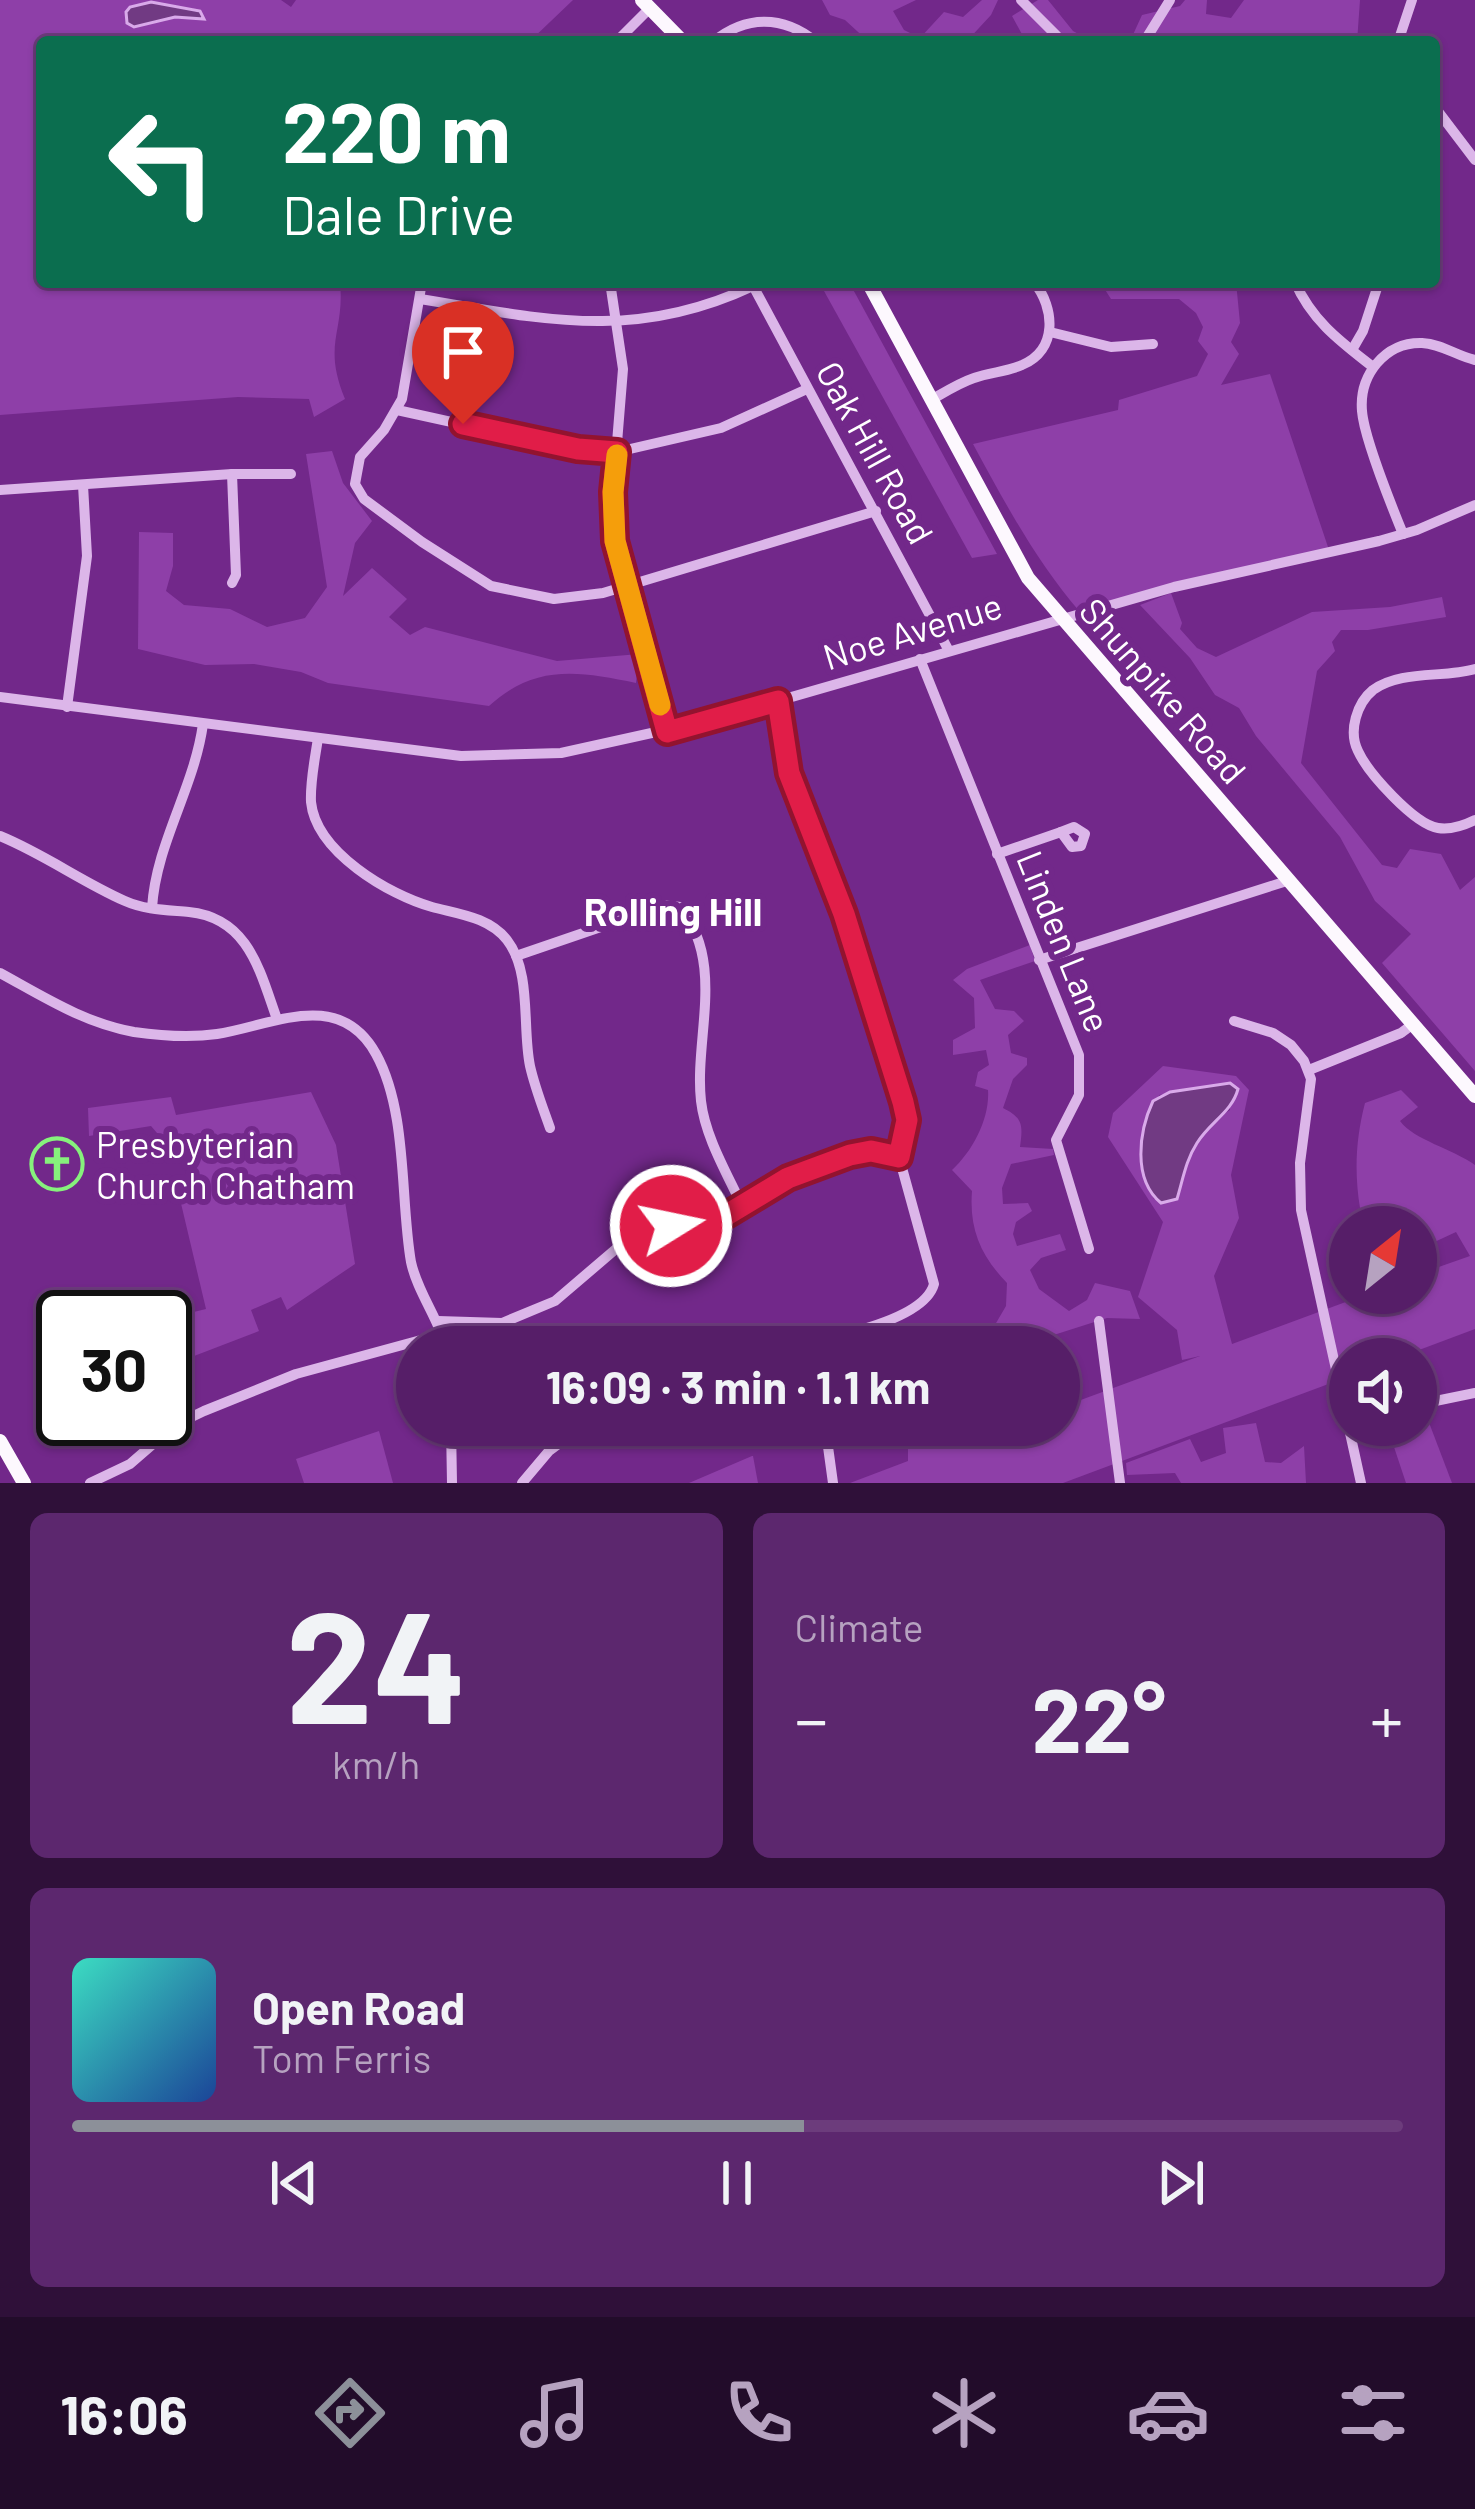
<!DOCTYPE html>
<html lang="en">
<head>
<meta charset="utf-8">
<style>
	:root { --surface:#561e68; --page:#5c276e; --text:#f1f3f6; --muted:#b6a2c0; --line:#6c3c7c; --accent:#8c9099 }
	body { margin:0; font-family:Barlow,sans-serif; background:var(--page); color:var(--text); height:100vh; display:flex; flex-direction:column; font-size:45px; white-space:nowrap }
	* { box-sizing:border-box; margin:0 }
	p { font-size:39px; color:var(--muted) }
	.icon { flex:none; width:66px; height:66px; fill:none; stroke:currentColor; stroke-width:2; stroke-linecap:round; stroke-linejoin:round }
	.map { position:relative; height:1483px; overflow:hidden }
	.drawer { display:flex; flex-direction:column; gap:30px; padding:30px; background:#2f1039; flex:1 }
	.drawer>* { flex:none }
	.hud { position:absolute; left:36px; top:36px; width:1404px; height:252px; border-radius:12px; box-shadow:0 3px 9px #0004,0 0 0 3px var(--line); background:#0b6e4f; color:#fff; overflow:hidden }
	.needle { width:78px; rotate:30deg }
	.buttons { position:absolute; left:1329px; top:1206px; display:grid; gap:24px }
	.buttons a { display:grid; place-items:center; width:108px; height:108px; border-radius:50%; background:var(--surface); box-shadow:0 3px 9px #0004,0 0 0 3px var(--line); font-size:60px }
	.speed { position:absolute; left:36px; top:1290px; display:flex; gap:24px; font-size:60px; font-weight:700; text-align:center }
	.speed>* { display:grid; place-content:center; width:156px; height:156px; border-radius:50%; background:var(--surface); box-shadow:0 3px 9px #0004,0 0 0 3px var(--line); line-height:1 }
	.speed .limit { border:6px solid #111; border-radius:18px; background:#fff; color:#111 }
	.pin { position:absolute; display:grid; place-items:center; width:102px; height:102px; color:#fff; margin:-123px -51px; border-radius:50% 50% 50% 0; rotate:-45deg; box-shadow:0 0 12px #0007 }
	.pin .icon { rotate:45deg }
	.me { position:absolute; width:132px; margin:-66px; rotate:80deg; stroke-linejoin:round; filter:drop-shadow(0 0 9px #0008) }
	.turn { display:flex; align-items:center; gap:42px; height:252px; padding:0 48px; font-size:54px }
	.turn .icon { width:156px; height:156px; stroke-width:2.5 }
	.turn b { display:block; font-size:84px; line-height:102px }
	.big { font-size:90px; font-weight:700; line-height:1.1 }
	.drawer .widget { flex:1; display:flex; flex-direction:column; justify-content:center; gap:18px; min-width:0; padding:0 42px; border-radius:18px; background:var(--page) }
	.drawer .dial { align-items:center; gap:0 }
	.dial b { font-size:156px; line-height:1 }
	.song { display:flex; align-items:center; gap:36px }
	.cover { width:144px; height:144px; border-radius:18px; background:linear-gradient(135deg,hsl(170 70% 55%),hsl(220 70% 35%)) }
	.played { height:12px; border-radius:6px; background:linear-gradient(90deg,var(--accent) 55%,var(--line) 55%) }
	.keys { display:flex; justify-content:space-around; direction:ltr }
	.heat { display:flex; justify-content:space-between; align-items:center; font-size:66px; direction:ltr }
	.drawer .tiles { flex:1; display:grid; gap:30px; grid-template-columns:1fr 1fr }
	.widget:last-child { grid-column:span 2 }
	.trip { position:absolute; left:396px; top:1326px; width:684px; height:120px; border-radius:60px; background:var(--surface); box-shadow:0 3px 9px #0004,0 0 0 3px var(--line); font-weight:700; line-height:120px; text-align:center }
	.tabs { display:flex; height:192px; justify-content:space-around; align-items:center; background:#220c2a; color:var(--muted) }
	.tabs .icon { width:84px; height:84px }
	.tabs .on { color:var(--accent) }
	.tabs b { font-size:54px; color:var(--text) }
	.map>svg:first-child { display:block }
	.green { fill:#8e3fa8; fill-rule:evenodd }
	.water { fill:#713a83; stroke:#d9aaea; stroke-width:3 }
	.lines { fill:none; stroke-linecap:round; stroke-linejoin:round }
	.minor { stroke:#dcb6e9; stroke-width:10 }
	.major { stroke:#fdf8fe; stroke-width:14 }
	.route-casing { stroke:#92132f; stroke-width:30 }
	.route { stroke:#e11d48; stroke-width:21 }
	.slow { stroke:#f59e0b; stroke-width:21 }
	.labels { text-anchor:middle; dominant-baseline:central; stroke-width:12; stroke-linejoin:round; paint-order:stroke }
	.street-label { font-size:36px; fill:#fff; stroke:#72288a }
	.poi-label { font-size:36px; fill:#fff; stroke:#72288a; text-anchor:start }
	.neighbourhood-label { font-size:39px; font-weight:bold; fill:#fff; stroke:#72288a }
</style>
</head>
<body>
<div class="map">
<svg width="1475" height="1483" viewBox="0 0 1475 1483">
	<rect width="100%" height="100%" fill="#72288a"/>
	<g class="green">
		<path d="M0 0H281L291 7 296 0H573L529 42H42V282H340C345 333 322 343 345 399L314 417 309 399 238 397 0 415Z"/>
		<path d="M822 0H916L893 11 904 30 920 38 944 12 963 17 982 0H998L991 15 966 42H869L845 20 830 15Z"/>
		<path d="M1038 0H1048L1073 31 1093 42H1022L1024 38 1012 16Z"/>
		<path d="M1185 0H1207L1206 14 1231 18 1244 0H1360L1357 42H1137L1131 39 1142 15 1180 6Z"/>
		<path d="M819 282H849L997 554 972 558Z"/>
		<path d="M1100 282 1169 285 1170 282H1236L1240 323 1231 342 1239 354 1221 385 1270 374 1329 550 1080 612C1036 561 1005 503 973 444L1118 410 1119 400 1197 376 1208 354 1198 341 1203 327 1196 313 1179 299H1111Z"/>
		<path d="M332 451 343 483 372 521 355 543 343 596 372 568 407 599 389 617 410 635 425 627 557 661 639 654 636 683C578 671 535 664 489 706L328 683 301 672 254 664 205 665 138 649 139 532 173 533V566L166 591 184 605 230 609 267 627 305 618 327 587 306 454Z"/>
		<path d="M1171 593 1182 623 1180 629 1197 648 1216 657 1312 612 1390 607 1442 597 1446 617 1368 630H1341L1332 642 1335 651 1317 671 1301 763 1382 865 1397 868 1410 849 1441 854 1460 890 1475 877V1071L1382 963 1411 934 1375 901 1340 837 1256 736 1239 708 1215 695 1190 658 1140 605Z"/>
		<path d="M1030 945 1035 961 980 980 995 1009 1014 1011 1024 1021 1008 1035 1011 1053 1027 1058V1065L1013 1079 1003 1108C1023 1118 1023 1125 1020 1147L1053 1149 1054 1155 1011 1164 1002 1188 1003 1204 1028 1203 1032 1211 1016 1222 1013 1234 1017 1246 1060 1234 1066 1250 1041 1258 1030 1270 1039 1289 1069 1311 1087 1300 1095 1283 1130 1291 1140 1319 1107 1318 1038 1340 1036 1347H982L1006 1306 1007 1283C981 1256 969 1230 972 1191L952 1170C973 1151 990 1118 988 1090L975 1086 978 1072 989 1065 986 1050 953 1055V1040L975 1028 974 998 953 980 967 969Z"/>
		<path d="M1163 1066 1236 1076 1249 1090 1231 1175 1239 1218 1214 1276 1232 1344 1370 1293H1416V1227H1383L1360 1208C1354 1171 1356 1138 1365 1103L1401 1090 1418 1107 1400 1121C1414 1140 1453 1149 1475 1165V1329L1395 1359H1350V1376L1063 1483H850L908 1461V1425H1059V1408L1200 1356 1182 1360 1177 1330 1138 1297 1163 1222 1108 1137 1113 1113ZM1230 1083V1110C1200 1127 1188 1157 1180 1189L1154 1199 1143 1176 1159 1095ZM1456 1232 1470 1256 1433 1269 1428 1245Z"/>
		<path d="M311 1092 336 1145 355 1264 287 1310 281 1297 251 1310 259 1331 168 1366 165 1319 206 1309 179 1195 200 1183 151 1126 89 1136 88 1108 171 1097 176 1115Z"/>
		<path d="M1428 1420 1452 1483H1406L1393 1444Z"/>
		<path d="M1256 1423 1265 1462 1281 1463 1304 1446 1306 1483H1181L1175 1473 1127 1475 1126 1463 1190 1439 1201 1462 1226 1453 1223 1428Z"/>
		<path d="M379 1431 393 1483H304L296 1459Z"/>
		<path d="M753 1456 758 1483H689L752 1456Z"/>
	</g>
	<g class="water">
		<path d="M151 2 200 11 204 19 175 17 134 27 127 23 126 12 130 7Z"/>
		<path d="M1230 1083 1238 1089C1232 1112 1210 1122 1197 1143 1186 1160 1183 1179 1177 1199L1161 1203C1132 1179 1139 1131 1153 1101L1170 1092Z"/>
	</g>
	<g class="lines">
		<g class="minor">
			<path d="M1021 0 1063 42"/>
			<path d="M616 42 650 8"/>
			<path d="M713 42C746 15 783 15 816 42"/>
			<path d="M1144 42 1170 0"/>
			<path d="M1398 42 1412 0"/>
			<path d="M1434 106 1475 160"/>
			<path d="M422 282 402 399 384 430 360 457 355 484 364 499 422 542 491 586 554 599 603 593 876 511"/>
			<path d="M610 282 623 369 613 492 615 541 667 732"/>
			<path d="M751 282 949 651"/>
			<path d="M1295 282C1312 321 1341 342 1373 367"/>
			<path d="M420 299C543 319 634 342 753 286"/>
			<path d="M1050 332 1111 347 1153 344"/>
			<path d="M1352 350 1363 331 1379 282"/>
			<path d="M931 400C945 392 959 383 974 378 990 372 1007 372 1022 365 1058 350 1055 308 1034 282"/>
			<path d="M397 410 578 450 617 452 721 428 807 389"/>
			<path d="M0 490 232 474H291"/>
			<path d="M1403 534C1392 507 1364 437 1362 411 1359 375 1385 342 1422 343 1442 344 1457 356 1475 360"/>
			<path d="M232 583 236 575 232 474"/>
			<path d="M920 659 1079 1055V1095L1056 1140 1089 1249"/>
			<path d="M1475 669C1444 678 1400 670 1373 690 1357 703 1348 731 1358 751 1368 773 1414 824 1438 828 1451 830 1463 826 1475 820"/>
			<path d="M0 697 461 756 561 753 715 719 1174 587 1379 541 1417 530 1475 505"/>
			<path d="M67 707 87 556 83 485"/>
			<path d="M318 738C315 759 310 781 311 802 316 852 389 895 432 907 458 914 489 917 507 940 532 972 522 1028 530 1066 535 1088 543 1108 550 1128"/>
			<path d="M1074 827 1085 834 1081 846 1072 847 1061 832Z"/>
			<path d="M0 836C44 854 82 882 125 901 145 910 167 910 189 912 249 918 260 972 277 1019"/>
			<path d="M997 854 1061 832"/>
			<path d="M152 908C156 843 194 789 203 724"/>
			<path d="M516 956 665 905 680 907C726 963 694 1038 701 1101 705 1137 728 1175 743 1208"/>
			<path d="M1039 960 1290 880"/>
			<path d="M0 973C44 997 84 1023 134 1032 162 1036 190 1038 217 1034 271 1026 339 987 376 1054 408 1112 400 1199 411 1262 417 1291 438 1318 446 1347"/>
			<path d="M1234 1021 1273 1033 1291 1045 1304 1061 1311 1079 1300 1163 1301 1210 1361 1483"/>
			<path d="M1309 1070 1401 1033 1413 1024"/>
			<path d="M438 1321 502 1323 555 1301 617 1248 635 1237 672 1226 715 1222 789 1178 850 1155 871 1151 899 1157"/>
			<path d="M1099 1321 1120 1483"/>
			<path d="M777 1347C803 1334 827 1339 853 1332 879 1325 927 1310 934 1284L899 1157 907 1120 903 1102 844 914 789 773 778 701"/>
			<path d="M1416 1405 1475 1393"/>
			<path d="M451 1425 452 1483"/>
			<path d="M825 1425 833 1483"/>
			<path d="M90 1483 130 1464 175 1425 204 1411 296 1374 443 1334"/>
			<path d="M522 1483 549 1451 584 1425"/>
		</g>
		<g class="major">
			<path d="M642 0 683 42"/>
			<path d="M868 282 1028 578 1475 1096"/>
			<path d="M0 1441 24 1483"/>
		</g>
	</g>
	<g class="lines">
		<g class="route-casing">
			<path id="route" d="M463 424 578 449 617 452 613 492 615 541 667 732 778 701 789 773 844 914 903 1102 907 1120 899 1157 871 1151 850 1155 788 1178 715 1222 671 1226"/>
		</g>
		<use href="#route" class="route"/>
		<path class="slow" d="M617 455 613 492 615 541 660 705"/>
	</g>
	<defs>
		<g id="church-ring" transform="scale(2.7)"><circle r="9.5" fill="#72288a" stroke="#86f17c" stroke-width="1.5"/><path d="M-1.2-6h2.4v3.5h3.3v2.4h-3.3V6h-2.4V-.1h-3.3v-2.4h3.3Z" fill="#86f17c"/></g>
	</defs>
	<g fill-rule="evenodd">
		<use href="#church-ring" x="57" y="1164"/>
	</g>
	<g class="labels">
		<g class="street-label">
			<text transform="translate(876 452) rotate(61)">Oak Hill Road</text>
			<text transform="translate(912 630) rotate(-17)">Noe Avenue</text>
			<text transform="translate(1164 690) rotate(49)">Shunpike Road</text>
			<text transform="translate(1065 941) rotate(68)">Linden Lane</text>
		</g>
		<g class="poi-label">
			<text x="96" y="1143">Presbyterian<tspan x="96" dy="41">Church Chatham</tspan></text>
		</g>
		<g class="neighbourhood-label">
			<text x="673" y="910">Rolling Hill</text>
		</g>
	</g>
</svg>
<div class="buttons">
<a><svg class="needle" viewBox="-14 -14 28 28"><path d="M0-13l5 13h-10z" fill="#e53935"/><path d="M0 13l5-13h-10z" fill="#b6a2c0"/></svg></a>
<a><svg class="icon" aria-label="sound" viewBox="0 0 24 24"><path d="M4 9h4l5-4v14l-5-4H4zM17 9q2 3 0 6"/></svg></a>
</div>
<div class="speed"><div class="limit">30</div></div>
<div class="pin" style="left:463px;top:424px;background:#d93025"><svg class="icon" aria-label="arrive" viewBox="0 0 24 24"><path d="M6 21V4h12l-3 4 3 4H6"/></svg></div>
<svg class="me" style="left:671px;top:1226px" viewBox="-20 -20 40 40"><circle r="17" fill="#e11d48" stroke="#fff" stroke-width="3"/><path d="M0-11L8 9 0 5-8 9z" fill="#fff"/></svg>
<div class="trip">16:09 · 3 min · 1.1 km</div>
<div class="hud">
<div class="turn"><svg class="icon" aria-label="left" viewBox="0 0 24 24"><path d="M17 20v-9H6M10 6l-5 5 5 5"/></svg><div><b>220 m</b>Dale Drive</div></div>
</div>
</div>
<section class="drawer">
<div class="tiles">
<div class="widget dial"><b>24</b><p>km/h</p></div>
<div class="widget"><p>Climate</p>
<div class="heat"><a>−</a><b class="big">22°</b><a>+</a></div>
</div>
<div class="widget">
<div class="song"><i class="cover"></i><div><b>Open Road</b><p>Tom Ferris</p></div></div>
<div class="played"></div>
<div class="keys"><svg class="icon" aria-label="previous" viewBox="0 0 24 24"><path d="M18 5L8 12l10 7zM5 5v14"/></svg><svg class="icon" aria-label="pause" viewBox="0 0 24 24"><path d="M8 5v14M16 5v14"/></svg><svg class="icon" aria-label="next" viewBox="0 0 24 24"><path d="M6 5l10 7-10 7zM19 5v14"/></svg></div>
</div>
</div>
</section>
<nav class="tabs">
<b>16:06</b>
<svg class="icon on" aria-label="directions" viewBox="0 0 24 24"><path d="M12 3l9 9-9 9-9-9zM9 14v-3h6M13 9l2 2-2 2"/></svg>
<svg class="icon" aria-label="music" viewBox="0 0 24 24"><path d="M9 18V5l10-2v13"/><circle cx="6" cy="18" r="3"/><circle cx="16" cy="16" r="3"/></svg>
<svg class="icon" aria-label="phone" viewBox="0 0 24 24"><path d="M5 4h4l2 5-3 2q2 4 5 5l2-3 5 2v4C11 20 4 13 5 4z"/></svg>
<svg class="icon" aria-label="climate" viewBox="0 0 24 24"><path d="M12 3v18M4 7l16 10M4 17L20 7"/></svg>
<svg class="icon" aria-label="car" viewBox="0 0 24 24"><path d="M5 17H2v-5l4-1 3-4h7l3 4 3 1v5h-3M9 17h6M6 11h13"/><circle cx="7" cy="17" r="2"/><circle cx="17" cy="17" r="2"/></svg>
<svg class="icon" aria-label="filters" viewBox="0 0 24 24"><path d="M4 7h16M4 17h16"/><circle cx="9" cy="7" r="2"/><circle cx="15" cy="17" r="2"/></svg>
</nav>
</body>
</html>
